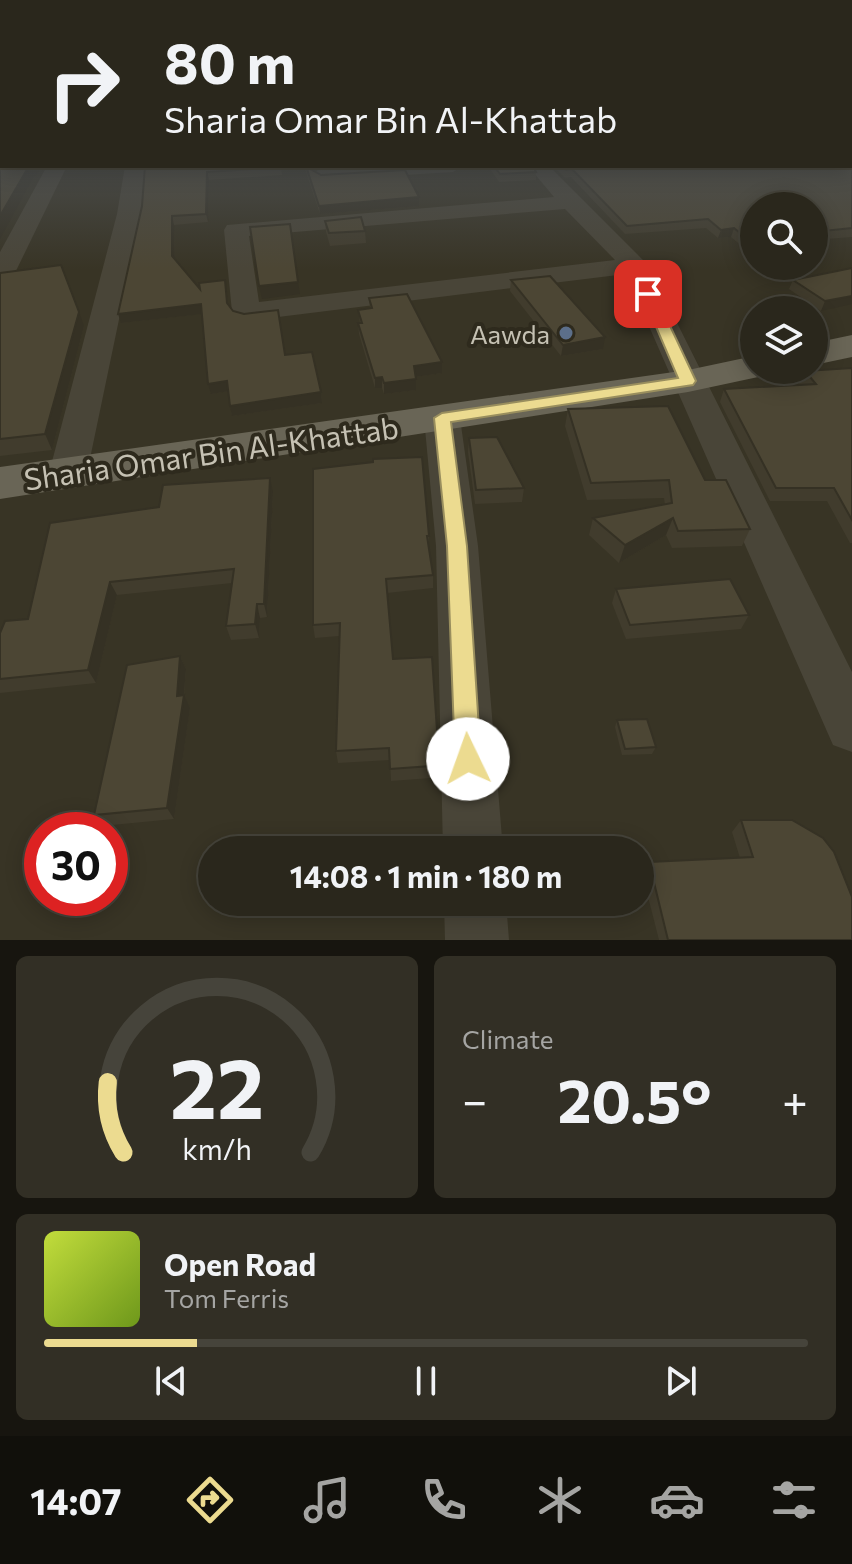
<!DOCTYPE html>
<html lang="en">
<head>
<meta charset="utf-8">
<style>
	:root { --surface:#2a271c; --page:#322f25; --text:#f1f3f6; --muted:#a5a5a3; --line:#46443b; --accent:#ecdb90 }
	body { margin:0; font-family:Commissioner,sans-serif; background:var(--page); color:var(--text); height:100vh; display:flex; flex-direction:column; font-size:30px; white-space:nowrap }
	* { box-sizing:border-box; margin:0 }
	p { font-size:26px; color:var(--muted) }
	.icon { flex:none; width:44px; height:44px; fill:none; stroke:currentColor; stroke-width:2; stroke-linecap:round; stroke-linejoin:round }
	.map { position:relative; height:940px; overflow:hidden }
	.details { display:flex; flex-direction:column; gap:16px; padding:16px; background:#17150f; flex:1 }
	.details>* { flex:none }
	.hud { position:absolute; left:0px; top:0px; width:852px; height:168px; box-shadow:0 4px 20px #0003,0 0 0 2px var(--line); background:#2a271c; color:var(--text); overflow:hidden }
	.buttons { position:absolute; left:740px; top:192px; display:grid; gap:16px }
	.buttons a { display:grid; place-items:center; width:88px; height:88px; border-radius:50%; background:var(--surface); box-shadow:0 4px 20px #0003,0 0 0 2px var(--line); font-size:40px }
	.speed { position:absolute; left:24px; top:812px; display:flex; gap:16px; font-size:40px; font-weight:700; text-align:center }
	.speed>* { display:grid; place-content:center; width:104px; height:104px; border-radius:50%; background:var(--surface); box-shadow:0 4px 20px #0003,0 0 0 2px var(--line); line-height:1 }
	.speed .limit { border:12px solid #d22; background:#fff; color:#111 }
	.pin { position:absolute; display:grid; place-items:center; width:68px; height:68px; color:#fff; margin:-34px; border-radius:16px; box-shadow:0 4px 12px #0006 }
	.me { position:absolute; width:88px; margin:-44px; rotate:357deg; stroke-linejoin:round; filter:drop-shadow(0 0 6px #0008) }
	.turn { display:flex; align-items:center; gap:28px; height:168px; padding:0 32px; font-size:36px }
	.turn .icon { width:104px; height:104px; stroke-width:2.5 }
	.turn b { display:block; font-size:56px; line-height:68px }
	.big { font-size:60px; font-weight:700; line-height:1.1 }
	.details .tile { flex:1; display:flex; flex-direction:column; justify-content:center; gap:12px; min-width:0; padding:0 28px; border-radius:12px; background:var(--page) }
	.details .dial { align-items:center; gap:0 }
	.dial svg { height:208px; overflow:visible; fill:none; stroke:var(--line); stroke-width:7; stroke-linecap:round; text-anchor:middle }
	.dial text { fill:var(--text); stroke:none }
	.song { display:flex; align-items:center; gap:24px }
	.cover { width:96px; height:96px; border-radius:12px; background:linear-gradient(135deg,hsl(70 70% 55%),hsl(80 70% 35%)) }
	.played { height:8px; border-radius:4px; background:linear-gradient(90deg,var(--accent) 20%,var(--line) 20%) }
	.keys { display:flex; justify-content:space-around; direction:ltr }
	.heat { display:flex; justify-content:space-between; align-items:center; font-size:44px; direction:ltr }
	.details .tiles { flex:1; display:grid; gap:16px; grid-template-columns:1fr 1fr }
	.tile:last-child { grid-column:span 2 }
	.trip { position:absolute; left:198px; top:836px; width:456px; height:80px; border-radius:40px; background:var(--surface); box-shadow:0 4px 20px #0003,0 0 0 2px var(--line); font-weight:700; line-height:80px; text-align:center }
	.tab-bar { display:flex; height:128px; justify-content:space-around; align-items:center; background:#11100b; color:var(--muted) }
	.tab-bar .icon { width:56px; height:56px }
	.tab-bar .on { color:var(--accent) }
	.tab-bar b { font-size:36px; color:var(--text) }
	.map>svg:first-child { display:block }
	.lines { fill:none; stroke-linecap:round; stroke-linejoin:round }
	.minor { fill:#494538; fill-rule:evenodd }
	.major { fill:#696556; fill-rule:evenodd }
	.wall { fill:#413c2d }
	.shaded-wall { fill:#353124 }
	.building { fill:#4c4634; stroke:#353124; stroke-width:2 }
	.route { fill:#ecdb90; stroke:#998e5e; stroke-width:2 }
	.service-dot { fill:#5c6f8a; stroke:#2e2a1d; stroke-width:3 }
	.labels { text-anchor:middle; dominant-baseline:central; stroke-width:8; stroke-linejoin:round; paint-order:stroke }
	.far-poi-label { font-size:26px; fill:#c5c1b3; stroke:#2e2a1d; text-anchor:end }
	.street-label { font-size:30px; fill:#c5c1b3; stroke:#2e2a1d }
</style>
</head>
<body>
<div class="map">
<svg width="852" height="940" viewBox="0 0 852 940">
	<rect width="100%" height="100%" fill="#383425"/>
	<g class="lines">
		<g class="minor">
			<path d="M47 166H67L13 277 10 283 0 285V252Z"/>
			<path d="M125 166H145L141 214 87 473 81 482 68 486 55 482 49 473 117 214Z"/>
			<path d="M350 166H463L453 172 322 180 311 174 322 168Z"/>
			<path d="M528 166H549L648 265 852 672V752L833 745 626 274 246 321 236 318 232 312 224 230 227 225 554 197ZM565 209 615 260 259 302 249 236Z"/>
			<path d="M442 407 454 410 460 418 478 546 503 850H443L436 546 424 418 430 410Z"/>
			<path d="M444 902H506L509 940H445Z"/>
		</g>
		<g class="major">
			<path d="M852 335V357L814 365V343Z"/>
			<path d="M754 356V370H771L767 375 688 392 0 499V467L688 370Z"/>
		</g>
	</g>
	<g class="wall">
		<path d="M852 137V237L814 240V206H754V246L743 247 731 237 718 238 706 228 625 234 571 177 565 178 553 166H850Z"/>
		<path d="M145 166H281L282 175 209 180 208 222 174 225 175 259 200 289 225 280 228 305 233 311 285 355 321 392 322 403 232 416 228 391 211 394 202 314 121 323 142 206Z"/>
		<path d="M304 166H320L314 171 321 175 419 197V206L320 214Z"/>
		<path d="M488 166H533L536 172V180L499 182Z"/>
		<path d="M325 221 365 231 366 243 330 246 326 232Z"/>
		<path d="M852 268 821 311 789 289 793 280Z"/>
		<path d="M0 273 84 326 52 450 0 456Z"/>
		<path d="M511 280 603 349 561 356 510 291Z"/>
		<path d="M369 298 442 373 415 377 416 390 384 394 382 388H375L359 334 358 323H360L358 310 370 309Z"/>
		<path d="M852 368V543H850L827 501H770L720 402 724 389 801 385 799 384 805 371Z"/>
		<path d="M568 409 705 480 750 529 742 546 672 548 666 535 619 563 589 535 593 518 665 505 664 498 587 500 565 426Z"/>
		<path d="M469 438 524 488 522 502 475 504 468 452Z"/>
		<path d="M313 469 429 536V550L433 575V588L387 593 393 659 438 745V757L431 758V778L391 781 390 760 338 763 336 751 339 636 315 638 313 625Z"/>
		<path d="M273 492 267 617 260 618 259 638 231 640 226 626 232 583 117 595 96 683 0 693V633Z"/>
		<path d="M616 589 749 615 741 629 626 639 612 603Z"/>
		<path d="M180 656 186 669 184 696 190 708 174 819 102 826 94 815Z"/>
		<path d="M617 720 656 747 652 754 622 755 615 727Z"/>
		<path d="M741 820 852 940H659L642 873 649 862 740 858 732 832Z"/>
	</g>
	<g class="shaded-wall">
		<path d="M29 166H43L33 178 0 239V216Z"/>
		<path d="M309 166H320L308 175 307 167Z"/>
		<path d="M207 172 209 180 208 222 206 214Z"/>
		<path d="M419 197V206L320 214 319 206Z"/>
		<path d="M172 216 174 225 175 265 172 256Z"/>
		<path d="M734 228 731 237 718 238 721 230Z"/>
		<path d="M298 282 300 294 262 299 259 286Z"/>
		<path d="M852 296V304L821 311 825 301Z"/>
		<path d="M201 304 203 314 121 323 118 314Z"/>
		<path d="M79 312 84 326 52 450 45 434Z"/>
		<path d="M605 337 603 349 561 356 563 345Z"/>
		<path d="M442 362V373L415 377 414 366Z"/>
		<path d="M382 377V388H375V378Z"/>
		<path d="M416 379V390L384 394V383Z"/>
		<path d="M227 381 229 391 211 394 208 384Z"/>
		<path d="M321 392 322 403 232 416 230 406Z"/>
		<path d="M270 478 273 492 267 617 264 604Z"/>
		<path d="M673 518 666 535 619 563 625 545Z"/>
		<path d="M110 582 117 595 96 683 88 670Z"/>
		<path d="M257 604 260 618 259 638 255 624Z"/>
		<path d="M180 656 186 669 183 704 184 695 190 708 174 819 167 808Z"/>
	</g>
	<g class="building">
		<path d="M0 137H2V166H29L0 216Z"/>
		<path d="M850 137H852V228L814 232V206H754V238H746L734 228 721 230 708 219 627 226 572 169 566 170 562 166H850Z"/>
		<path d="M145 166H281V167L207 172 206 214 172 216V256L200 289 199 283 225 280 227 303 233 311 244 314 278 310 285 355 312 352 321 392 230 406 227 381 208 384 201 304 118 314 142 206Z"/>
		<path d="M306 166H309L307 167 321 175 405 170 419 197 319 206Z"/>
		<path d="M494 166H533L536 172 500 174Z"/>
		<path d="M361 217 365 231 329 233 325 221Z"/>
		<path d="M290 224 298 282 259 286 250 227Z"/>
		<path d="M61 265 79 312 45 434 0 439V273Z"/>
		<path d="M852 268V296L825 301 793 280Z"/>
		<path d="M550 276 605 337 563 345 511 280Z"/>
		<path d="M407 294 442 362 414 366 416 379 384 383 382 377 375 378 358 323H362L358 310 372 308 369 298Z"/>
		<path d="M852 368V520L834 488H776L724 389 816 384 805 371Z"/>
		<path d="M668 406 705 480H726L750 529 678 531 673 518 625 545 593 518 672 503 669 480 591 483 568 409Z"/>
		<path d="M497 437 524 488 476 490 469 438Z"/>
		<path d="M422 457 429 536H427L433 575 386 579 393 659 432 657 438 745H429L431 766 390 769 389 748 336 751 340 623 313 625V469L373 462V459Z"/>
		<path d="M270 478 264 604H257L255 624 226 626 234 569 110 582 88 670 0 679V633L5 621 28 619 50 523 159 507 163 485Z"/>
		<path d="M730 579 749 615 630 625 616 589Z"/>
		<path d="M180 656 177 696 184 695 167 808 94 815 127 665Z"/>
		<path d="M647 719 656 747 625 749 617 720Z"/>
		<path d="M741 820H792L823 838 834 852 852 897V940H668L649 862 753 857Z"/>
	</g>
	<linearGradient id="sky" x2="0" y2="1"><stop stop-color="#1f1d14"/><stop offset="0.51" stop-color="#4d5051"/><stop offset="1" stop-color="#4d5051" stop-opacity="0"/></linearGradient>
	<rect width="852" height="269" fill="url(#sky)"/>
	<path class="route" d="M648 290 655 294 696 381 693 385 451 422 467 546 481 759 477 768 468 772 459 768 455 759 447 546 434 418 442 413 678 378 642 294Z"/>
	<circle class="service-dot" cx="566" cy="333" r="8"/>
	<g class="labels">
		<g class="far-poi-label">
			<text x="550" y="333">Aawda</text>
		</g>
		<g class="street-label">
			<text transform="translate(211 452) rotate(-8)">Sharia Omar Bin Al-Khattab</text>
		</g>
	</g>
</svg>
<div class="buttons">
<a><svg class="icon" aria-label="search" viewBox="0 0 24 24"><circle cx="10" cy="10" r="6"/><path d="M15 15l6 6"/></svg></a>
<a><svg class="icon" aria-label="layers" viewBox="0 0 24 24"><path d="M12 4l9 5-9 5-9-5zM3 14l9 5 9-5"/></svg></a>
</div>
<div class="speed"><div class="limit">30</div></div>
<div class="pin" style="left:648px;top:294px;background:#d93025"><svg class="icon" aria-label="arrive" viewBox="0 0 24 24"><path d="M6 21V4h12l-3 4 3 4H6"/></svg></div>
<svg class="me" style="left:468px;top:759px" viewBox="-20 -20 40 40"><circle r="19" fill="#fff"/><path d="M0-13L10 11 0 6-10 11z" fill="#ecdb90"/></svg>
<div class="trip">14:08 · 1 min · 180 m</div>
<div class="hud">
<div class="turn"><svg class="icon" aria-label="right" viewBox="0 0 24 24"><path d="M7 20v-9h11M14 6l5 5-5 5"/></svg><div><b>80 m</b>Sharia Omar Bin Al-Khattab</div></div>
</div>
</div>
<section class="details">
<div class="tiles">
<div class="tile dial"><svg viewBox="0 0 100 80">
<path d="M14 69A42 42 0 1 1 86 69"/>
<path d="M14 69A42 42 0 0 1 8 42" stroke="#ecdb90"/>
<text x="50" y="56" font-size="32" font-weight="700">22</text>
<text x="50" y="72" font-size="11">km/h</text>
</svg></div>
<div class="tile"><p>Climate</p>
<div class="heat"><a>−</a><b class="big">20.5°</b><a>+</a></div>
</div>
<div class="tile">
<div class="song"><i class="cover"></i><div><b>Open Road</b><p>Tom Ferris</p></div></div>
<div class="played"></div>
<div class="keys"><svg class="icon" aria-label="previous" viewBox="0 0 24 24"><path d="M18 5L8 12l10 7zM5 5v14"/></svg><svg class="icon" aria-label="pause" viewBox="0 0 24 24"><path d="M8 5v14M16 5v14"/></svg><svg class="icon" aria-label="next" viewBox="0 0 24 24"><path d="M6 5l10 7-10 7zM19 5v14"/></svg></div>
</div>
</div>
</section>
<nav class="tab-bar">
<b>14:07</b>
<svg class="icon on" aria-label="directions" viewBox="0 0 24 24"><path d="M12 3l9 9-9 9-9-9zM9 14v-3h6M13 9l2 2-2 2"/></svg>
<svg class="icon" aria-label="music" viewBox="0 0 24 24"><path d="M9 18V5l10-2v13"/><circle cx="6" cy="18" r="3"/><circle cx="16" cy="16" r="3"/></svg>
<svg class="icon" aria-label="phone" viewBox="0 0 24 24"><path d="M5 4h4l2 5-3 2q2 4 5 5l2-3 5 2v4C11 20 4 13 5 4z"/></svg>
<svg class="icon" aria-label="climate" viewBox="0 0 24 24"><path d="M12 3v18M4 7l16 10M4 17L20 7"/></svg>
<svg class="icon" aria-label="car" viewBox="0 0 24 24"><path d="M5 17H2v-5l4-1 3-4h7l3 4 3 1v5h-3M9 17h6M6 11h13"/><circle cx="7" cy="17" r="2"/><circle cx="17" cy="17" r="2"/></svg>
<svg class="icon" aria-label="filters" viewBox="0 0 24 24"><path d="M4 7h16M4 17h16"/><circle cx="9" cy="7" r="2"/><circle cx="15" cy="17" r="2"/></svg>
</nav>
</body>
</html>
